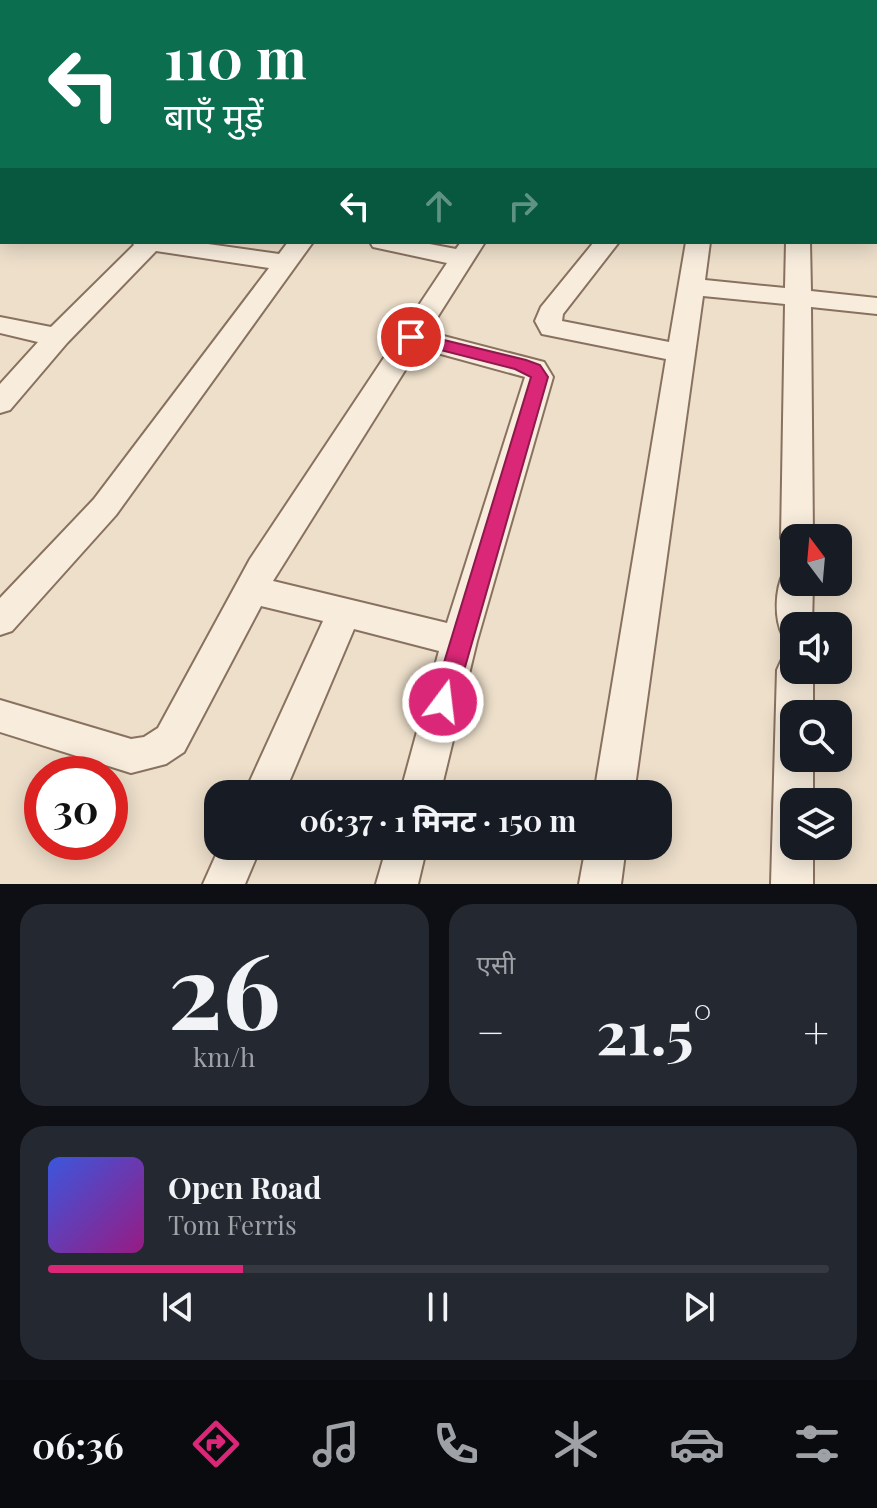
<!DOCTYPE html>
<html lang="hi">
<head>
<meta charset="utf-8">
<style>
	:root { --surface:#171b24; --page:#242831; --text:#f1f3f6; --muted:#9ea1a6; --line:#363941; --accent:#db2777 }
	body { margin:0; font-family:"Playfair Display","Noto Sans Devanagari",serif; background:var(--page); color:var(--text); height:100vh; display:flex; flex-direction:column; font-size:30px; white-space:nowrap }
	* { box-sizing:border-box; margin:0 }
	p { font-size:26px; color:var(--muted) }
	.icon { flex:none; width:44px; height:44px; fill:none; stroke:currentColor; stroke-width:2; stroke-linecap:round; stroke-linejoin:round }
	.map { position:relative; height:884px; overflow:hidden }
	.side { display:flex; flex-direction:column; gap:20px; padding:20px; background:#0d0f14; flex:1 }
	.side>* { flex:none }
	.top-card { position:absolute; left:0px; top:0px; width:878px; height:244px; box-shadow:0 4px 20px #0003; background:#0b6e4f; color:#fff; overflow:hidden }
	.needle { width:52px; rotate:344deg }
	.tools { position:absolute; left:780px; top:524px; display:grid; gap:16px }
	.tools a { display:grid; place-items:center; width:72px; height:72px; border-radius:16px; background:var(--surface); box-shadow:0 4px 20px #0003; font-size:40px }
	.speed { position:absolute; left:24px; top:756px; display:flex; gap:16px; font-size:40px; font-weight:700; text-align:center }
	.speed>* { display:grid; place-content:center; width:104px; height:104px; border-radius:50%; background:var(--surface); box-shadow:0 4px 20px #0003; line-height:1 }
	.speed .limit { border:12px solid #d22; background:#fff; color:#111 }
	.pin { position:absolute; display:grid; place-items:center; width:68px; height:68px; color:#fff; margin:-34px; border:4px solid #fff; border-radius:50%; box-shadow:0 2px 8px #0007 }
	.me { position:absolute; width:88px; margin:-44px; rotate:15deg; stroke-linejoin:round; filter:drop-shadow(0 0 6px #0008) }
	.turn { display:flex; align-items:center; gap:28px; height:168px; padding:0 32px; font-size:36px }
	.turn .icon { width:104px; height:104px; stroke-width:2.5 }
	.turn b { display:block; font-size:56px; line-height:68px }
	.lanes { display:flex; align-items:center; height:76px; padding:0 32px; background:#0003; justify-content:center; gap:40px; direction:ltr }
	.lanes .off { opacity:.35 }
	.big { font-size:60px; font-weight:700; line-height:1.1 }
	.side .card { flex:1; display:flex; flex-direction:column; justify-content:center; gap:12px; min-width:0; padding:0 28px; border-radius:24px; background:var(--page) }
	.side .dial { align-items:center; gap:0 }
	.dial b { font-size:104px; line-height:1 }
	.song { display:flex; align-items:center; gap:24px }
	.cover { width:96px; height:96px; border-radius:12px; background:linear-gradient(135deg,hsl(230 70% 55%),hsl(310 70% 35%)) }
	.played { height:8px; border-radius:4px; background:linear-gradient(90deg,var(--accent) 25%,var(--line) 25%) }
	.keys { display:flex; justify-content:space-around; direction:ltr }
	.heat { display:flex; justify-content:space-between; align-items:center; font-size:44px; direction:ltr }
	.side .tiles { flex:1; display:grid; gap:20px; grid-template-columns:1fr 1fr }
	.card:last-child { grid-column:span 2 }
	.trip { position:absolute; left:204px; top:780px; width:468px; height:80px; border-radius:24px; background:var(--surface); box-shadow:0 4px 20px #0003; font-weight:700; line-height:80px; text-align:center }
	.dock { display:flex; height:128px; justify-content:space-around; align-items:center; background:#090b0e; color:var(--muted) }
	.dock .icon { width:56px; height:56px }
	.dock .current { color:var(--accent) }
	.dock b { font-size:36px; color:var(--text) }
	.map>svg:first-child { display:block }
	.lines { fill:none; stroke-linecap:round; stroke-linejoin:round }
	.street-casing { stroke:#89715f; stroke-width:4 }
	.secondary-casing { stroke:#6b5342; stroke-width:4 }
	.street { fill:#f8eddd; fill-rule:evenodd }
	.secondary { fill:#f8eddd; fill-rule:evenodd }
	.route { fill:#db2777; stroke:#8e194d; stroke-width:2 }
</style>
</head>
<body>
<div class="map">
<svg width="877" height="884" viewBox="0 0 877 884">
	<rect width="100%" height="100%" fill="#eddfca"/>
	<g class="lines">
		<g class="street-casing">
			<g id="street">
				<path d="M206 0H244L245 2H207Z"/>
				<path d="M430 0H449L429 2Z"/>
				<path d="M720 0H745L746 2H721Z"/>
				<rect x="0" y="75" width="2" height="12"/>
				<path d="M2 134V150L0 151V135Z"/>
				<rect x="0" y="214" width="2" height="15"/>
				<path d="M132 242H194L279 254 288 242H313L116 515 12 631 0 635V598L94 499 269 268 156 251 67 343 10 410 0 413V384L38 342 0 333V317L51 327 134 245Z"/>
				<path d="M370 242H419L456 249 461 242H485L428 332 544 362 553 377 477 641 440 794H400L439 651 354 629 284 794H244L323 621 261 606 184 752 166 764 131 773 0 732V700L131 739 144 737 158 728 250 559 447 263 373 247ZM419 348 525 377 447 623 273 581Z"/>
				<path d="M594 242H619L563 314 562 321 669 342 686 242H710L705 280 785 288 786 242H810L811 291 877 298V314L811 307 813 538H794V550L785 547 781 538 785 304 703 296 634 794H594L666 359 542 334 535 321 541 307Z"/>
				<path d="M794 569V582H813L812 626H794V640L783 636C774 619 775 589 784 572Z"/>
				<path d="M794 655V670H813V714H794V758H813V802H794V846H813V884H771L777 670 782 659Z"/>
				<path d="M220 846H261L245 884H203Z"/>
				<path d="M387 846H427L418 884H376Z"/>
				<path d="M586 846H626L621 884H579Z"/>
			</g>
		</g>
		<g class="secondary-casing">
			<g id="secondary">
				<path d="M483 0H515L517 2H485Z"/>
				<rect x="876" y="90" width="1" height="18"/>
			</g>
		</g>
		<use href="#street" class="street"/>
		<use href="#secondary" class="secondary"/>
	</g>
	<path class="route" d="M411 332 526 360 540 365 548 377 455 702 451 709 443 712 435 709 432 702 531 377 515 369 405 341 403 337Z"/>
</svg>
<div class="tools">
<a><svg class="needle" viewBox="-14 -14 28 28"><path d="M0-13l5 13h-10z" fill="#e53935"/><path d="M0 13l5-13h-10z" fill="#9ea1a6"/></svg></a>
<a><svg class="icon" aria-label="sound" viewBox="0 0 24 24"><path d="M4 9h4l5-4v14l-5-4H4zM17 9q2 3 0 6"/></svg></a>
<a><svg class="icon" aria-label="search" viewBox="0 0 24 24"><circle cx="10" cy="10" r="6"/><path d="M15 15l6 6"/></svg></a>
<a><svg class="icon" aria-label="layers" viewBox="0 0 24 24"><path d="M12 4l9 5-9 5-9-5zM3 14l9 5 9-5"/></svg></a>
</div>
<div class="speed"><div class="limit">30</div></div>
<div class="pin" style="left:411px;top:337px;background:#d93025"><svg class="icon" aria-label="arrive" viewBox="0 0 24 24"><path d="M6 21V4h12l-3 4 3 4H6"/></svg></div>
<svg class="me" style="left:443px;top:702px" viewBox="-20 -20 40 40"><circle r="17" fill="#db2777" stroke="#fff" stroke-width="3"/><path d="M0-11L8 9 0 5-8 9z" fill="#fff"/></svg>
<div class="trip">06:37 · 1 मिनट · 150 m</div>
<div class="top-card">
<div class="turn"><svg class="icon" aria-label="left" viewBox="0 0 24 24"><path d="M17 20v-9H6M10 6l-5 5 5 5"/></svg><div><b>110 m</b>बाएँ मुड़ें</div></div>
<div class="lanes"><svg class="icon" aria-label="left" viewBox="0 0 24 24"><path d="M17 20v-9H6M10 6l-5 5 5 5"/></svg><svg class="icon off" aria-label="ahead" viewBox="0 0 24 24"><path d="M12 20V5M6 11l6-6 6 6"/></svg><svg class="icon off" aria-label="right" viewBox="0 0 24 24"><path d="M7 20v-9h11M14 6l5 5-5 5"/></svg></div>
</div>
</div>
<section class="side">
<div class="tiles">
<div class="card dial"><b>26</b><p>km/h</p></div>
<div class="card"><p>एसी</p>
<div class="heat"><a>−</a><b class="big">21.5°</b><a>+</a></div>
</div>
<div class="card">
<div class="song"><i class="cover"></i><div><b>Open Road</b><p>Tom Ferris</p></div></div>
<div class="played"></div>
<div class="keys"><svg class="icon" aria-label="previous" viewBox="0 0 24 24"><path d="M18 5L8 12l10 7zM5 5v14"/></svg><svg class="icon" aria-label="pause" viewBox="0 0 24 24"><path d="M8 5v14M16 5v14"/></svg><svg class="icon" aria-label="next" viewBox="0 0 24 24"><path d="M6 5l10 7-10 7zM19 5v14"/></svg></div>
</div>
</div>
</section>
<nav class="dock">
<b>06:36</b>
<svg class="icon current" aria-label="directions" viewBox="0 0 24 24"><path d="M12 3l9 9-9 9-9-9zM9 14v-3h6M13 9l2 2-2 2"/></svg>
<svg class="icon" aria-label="music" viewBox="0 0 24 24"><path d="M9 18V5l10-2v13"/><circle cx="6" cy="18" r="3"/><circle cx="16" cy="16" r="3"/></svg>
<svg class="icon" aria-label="phone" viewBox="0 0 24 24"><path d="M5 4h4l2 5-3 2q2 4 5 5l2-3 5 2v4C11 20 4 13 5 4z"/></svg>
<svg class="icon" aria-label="climate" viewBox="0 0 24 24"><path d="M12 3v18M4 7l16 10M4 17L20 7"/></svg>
<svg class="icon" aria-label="car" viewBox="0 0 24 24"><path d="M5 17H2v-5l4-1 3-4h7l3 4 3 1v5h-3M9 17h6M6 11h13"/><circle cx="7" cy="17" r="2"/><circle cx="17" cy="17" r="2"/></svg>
<svg class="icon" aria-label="filters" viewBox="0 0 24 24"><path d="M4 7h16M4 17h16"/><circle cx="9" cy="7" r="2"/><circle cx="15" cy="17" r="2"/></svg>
</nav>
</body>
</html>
